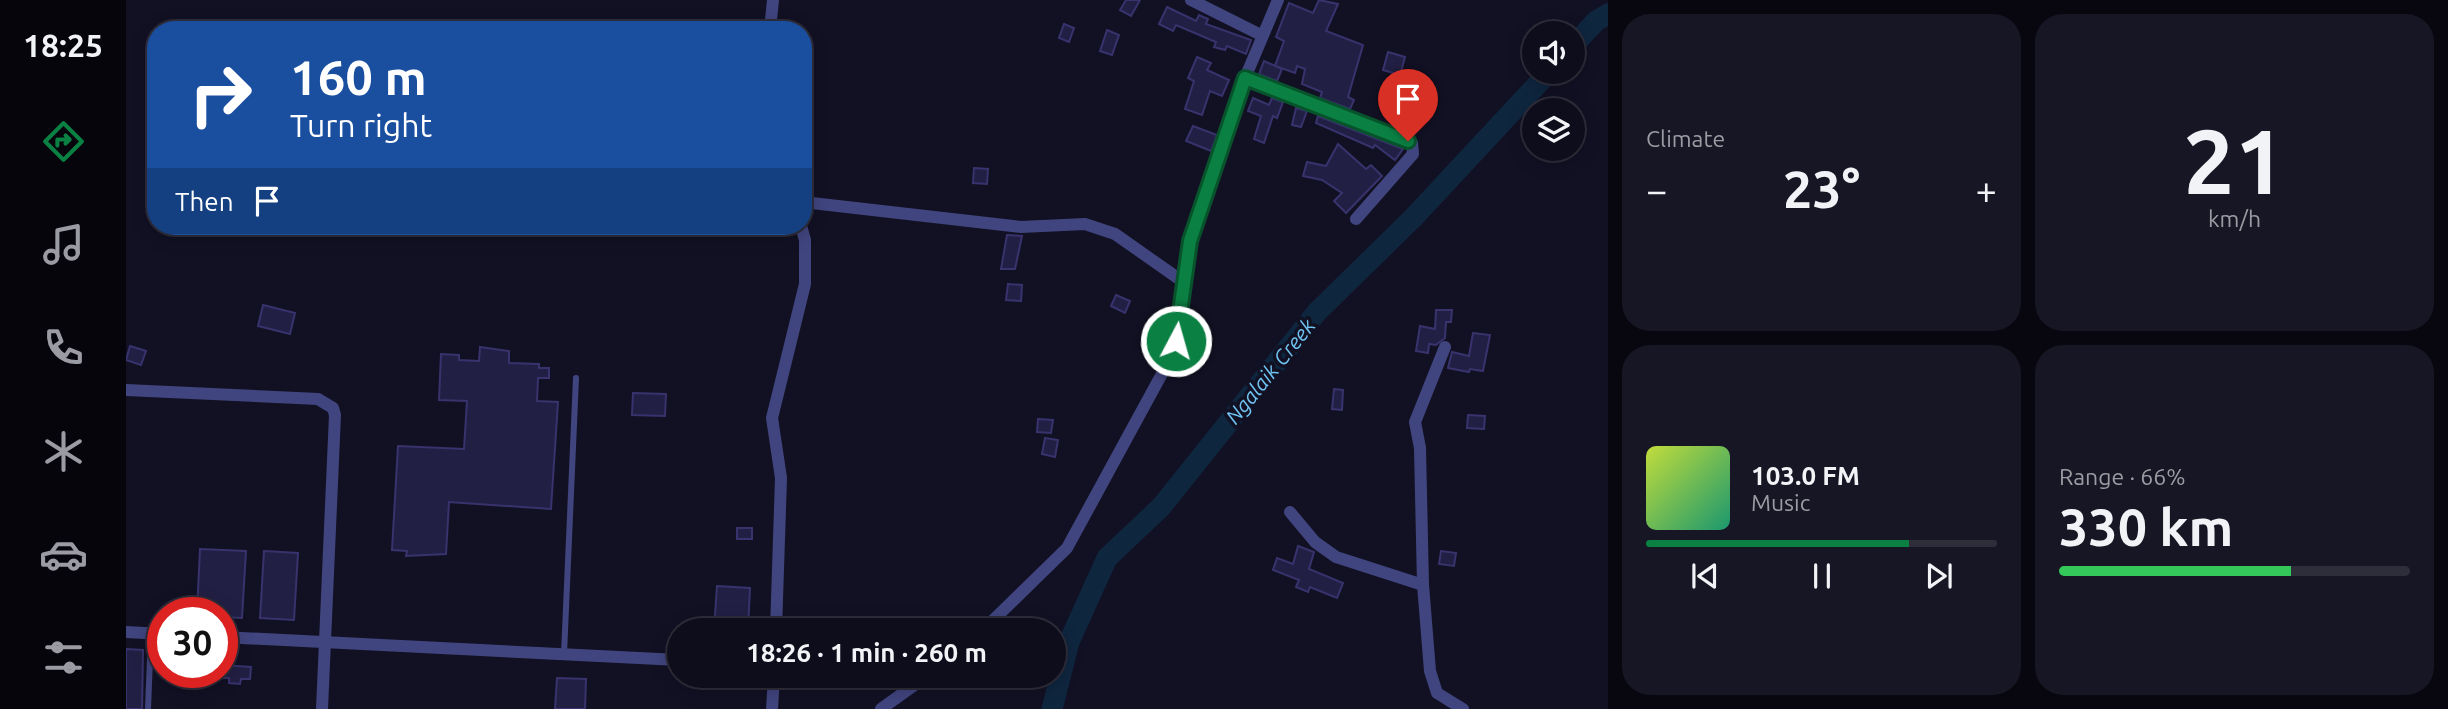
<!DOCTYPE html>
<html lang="en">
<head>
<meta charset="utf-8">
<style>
	:root { --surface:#0e0d1b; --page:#171624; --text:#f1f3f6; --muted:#9b9ca3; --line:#2e2d3a; --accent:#0b8043 }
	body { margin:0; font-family:Ubuntu,sans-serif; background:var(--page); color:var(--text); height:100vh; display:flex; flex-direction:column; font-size:26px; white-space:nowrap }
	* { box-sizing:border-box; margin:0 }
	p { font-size:23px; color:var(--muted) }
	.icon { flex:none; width:38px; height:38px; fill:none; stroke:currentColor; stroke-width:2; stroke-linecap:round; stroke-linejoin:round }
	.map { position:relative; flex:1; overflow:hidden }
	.side { display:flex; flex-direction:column; gap:14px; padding:14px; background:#08070f; width:840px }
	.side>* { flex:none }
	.top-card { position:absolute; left:21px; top:21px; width:665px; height:214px; border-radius:28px; box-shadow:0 4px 18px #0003,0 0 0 2px var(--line); background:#1a4fa0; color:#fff; overflow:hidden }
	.tools { position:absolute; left:1396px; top:21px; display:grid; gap:14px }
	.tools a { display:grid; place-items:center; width:63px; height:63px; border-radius:50%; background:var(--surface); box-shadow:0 4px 18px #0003,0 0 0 2px var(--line); font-size:35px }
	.speed { position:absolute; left:21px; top:597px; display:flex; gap:14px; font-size:35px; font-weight:700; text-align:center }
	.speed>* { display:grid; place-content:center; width:91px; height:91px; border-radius:50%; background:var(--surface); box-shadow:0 4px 18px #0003,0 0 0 2px var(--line); line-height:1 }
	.speed .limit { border:10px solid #d22; background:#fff; color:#111 }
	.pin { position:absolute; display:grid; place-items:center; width:60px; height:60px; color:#fff; margin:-72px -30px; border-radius:50% 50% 50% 0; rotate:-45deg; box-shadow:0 0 7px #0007 }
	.pin .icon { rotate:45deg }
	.me { position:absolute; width:77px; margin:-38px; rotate:6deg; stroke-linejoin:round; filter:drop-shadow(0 0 5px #0008) }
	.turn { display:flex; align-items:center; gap:24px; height:147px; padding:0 28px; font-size:32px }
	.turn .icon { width:91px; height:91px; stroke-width:2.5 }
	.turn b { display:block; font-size:49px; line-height:60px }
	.then { display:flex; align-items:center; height:66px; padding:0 28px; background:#0003; gap:14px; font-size:26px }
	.big { font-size:52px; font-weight:600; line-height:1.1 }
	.side .tile { flex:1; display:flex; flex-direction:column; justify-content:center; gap:10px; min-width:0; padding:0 24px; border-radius:28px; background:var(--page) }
	.side .dial { align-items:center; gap:0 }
	.dial b { font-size:91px; line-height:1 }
	.song { display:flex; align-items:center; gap:21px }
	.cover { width:84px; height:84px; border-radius:10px; background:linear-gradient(135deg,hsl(70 70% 55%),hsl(160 70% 35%)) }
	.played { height:7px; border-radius:4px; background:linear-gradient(90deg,var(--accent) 75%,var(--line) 75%) }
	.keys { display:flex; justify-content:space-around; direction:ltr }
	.heat { display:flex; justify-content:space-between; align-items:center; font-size:38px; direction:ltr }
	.charge { height:10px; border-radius:5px; background:linear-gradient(90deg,#34c759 66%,var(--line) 0) }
	.side .tiles { flex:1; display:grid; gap:14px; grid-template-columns:repeat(2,1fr) }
	.trip { position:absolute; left:541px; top:618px; width:399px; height:70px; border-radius:35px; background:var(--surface); box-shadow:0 4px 18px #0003,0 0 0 2px var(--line); font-weight:600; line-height:70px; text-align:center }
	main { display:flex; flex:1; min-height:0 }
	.menu { display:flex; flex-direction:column; width:126px; justify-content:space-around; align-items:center; background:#06050b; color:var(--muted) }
	.menu .icon { width:49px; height:49px }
	.menu .active { color:var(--accent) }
	.menu b { font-size:32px; color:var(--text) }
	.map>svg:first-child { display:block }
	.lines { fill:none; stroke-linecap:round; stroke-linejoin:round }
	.river { stroke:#0f263f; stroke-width:21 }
	.building { fill:#221f44; stroke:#38336d; stroke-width:2 }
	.lane { stroke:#41457f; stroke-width:6 }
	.street { stroke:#41457f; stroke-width:12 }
	.route-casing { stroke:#07532c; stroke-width:18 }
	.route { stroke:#0b8043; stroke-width:12 }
	.labels { text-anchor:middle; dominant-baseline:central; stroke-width:7; stroke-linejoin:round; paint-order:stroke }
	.water-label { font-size:21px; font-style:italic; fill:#70c4f2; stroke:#121124 }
</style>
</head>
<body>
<main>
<nav class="menu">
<b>18:25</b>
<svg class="icon active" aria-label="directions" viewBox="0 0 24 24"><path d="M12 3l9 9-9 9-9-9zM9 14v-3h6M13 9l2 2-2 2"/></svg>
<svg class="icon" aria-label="music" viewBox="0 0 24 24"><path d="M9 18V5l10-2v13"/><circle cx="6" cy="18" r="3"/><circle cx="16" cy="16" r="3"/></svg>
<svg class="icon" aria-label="phone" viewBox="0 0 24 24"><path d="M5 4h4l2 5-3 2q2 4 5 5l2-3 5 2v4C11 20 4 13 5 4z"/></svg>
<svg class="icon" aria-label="climate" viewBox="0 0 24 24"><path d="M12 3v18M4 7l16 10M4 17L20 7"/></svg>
<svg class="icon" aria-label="car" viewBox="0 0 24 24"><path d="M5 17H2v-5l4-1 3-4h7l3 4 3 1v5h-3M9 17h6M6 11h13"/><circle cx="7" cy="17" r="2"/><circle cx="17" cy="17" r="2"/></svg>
<svg class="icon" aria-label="filters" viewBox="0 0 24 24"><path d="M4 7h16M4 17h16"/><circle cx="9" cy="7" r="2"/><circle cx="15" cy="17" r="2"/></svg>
</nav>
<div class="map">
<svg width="1482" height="709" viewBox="0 0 1482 709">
	<rect width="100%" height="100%" fill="#121124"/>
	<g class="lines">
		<g class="river">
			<path d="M1447 46 1470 21 1482 14"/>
			<path d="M926 709 943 642 981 558 1035 507 1191 312 1287 218 1423 72"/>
		</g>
	</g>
	<g class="building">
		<path d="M1000 0H1014L1005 16 994 10Z"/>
		<path d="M1193 0 1212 4 1200 31 1237 45 1222 97 1228 100 1224 109 1194 98 1196 92 1176 84 1179 69 1171 66 1169 73 1149 66 1158 41 1150 37 1163 3 1187 13Z"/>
		<path d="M1041 7 1070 21 1073 15 1082 19 1080 24 1125 40 1120 54 1101 46 1099 50 1088 47 1090 42 1050 25 1047 31 1033 24Z"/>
		<path d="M938 24 948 28 943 42 933 38Z"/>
		<path d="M981 30 993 35 986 55 974 51Z"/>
		<path d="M1262 52 1279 57 1274 75 1257 70Z"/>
		<path d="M1071 57 1085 63 1081 70 1103 80 1096 96 1084 91 1076 115 1059 109 1068 81 1062 78Z"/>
		<path d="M1138 61 1156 69 1151 81 1133 74Z"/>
		<path d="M1127 98 1143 105 1146 98 1157 102 1151 118 1147 116 1138 143 1128 139 1135 116 1122 111Z"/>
		<path d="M1170 108 1181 111 1175 127 1166 125Z"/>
		<path d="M1192 116 1264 144 1277 149 1269 160 1249 145 1247 148 1190 123Z"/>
		<path d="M1067 126 1091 135 1085 151 1060 141Z"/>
		<path d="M1212 144 1240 169 1245 165 1256 176 1220 213 1208 201 1216 193 1196 180 1177 176 1181 162 1200 166Z"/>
		<path d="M848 168 862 169 861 184 847 183Z"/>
		<path d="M881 235 896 236 889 269H875Z"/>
		<path d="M882 284 896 285 895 301 880 300Z"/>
		<path d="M990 295 1004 301 999 313 985 306Z"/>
		<path d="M137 305 169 313 164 334 132 326Z"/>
		<path d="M1310 310H1326L1325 322H1320L1319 338 1310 345 1303 344 1302 353 1290 351 1294 326 1309 329Z"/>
		<path d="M1347 333 1364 335 1357 371 1344 369 1343 372 1322 368 1326 352 1343 356Z"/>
		<path d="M4 346 20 351 15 365 0 360Z"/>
		<path d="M354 347 383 351V363L413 364V368H423V378H412L411 401 432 402 425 509 323 502 320 554 280 556 281 551 266 550 272 446 338 449 341 401 313 400 315 354 333 355V360L353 361Z"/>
		<path d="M1208 389 1217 390 1216 410 1206 409Z"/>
		<path d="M507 393 540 394 539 416 506 415Z"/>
		<path d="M1342 415 1359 416 1358 429 1341 428Z"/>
		<path d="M912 419 927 420 925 433 911 432Z"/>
		<path d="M919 438 932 440 929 457 916 454Z"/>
		<rect x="611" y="528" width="15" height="11"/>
		<path d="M1172 546 1188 552 1183 569 1217 583 1211 598 1184 587 1182 592 1170 587 1173 580 1147 570 1151 558 1167 564Z"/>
		<path d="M74 549 120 551 116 618 96 617V612H71Z"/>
		<path d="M138 551 172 553 168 620 134 618Z"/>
		<path d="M1315 551 1330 553 1328 566 1313 564Z"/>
		<path d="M591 586 624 588 622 630 588 629Z"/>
		<path d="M0 649 17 650 16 709H0Z"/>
		<path d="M96 665 125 667 124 679H115L114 684 103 683V678H96Z"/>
		<path d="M431 678 460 679 459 709H429Z"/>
	</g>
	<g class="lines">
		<g class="lane">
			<path d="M438 654 450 378"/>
			<path d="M22 709 25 634"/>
		</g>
		<g class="street">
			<path d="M1065 0 1135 35"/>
			<path d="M644 30 647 0"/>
			<path d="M1119 78 1286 143 1287 154 1230 219"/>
			<path d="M677 202 895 227 959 224 989 234 1056 281"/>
			<path d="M1319 347 1289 422 1294 448 1297 585 1304 671 1311 693 1337 709"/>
			<path d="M0 390 192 399 207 408 209 415 196 709"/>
			<path d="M1164 512 1189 542 1210 557 1297 585"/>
			<path d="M650 630 655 478 646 418 679 284V240L675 226"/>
			<path d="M857 630 941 548 1044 359 1050 341 1064 241 1119 78 1152 0"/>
			<path d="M0 632 37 634"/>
			<path d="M96 637 553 660"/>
			<path d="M646 709 648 676"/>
			<path d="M755 709 801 676"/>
		</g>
	</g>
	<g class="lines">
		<g class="route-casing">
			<path id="route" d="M1050 341 1064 241 1119 78 1282 141"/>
		</g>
		<use href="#route" class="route"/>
	</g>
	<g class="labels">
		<g class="water-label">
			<text transform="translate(1144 371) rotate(-51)">Ngalaik Creek</text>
		</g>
	</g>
</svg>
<div class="tools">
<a><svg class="icon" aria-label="sound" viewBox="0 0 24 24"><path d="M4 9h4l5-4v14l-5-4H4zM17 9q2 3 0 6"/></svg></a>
<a><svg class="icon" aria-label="layers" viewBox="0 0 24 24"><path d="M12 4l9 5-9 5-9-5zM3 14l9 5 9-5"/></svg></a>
</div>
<div class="speed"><div class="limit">30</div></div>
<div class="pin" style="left:1282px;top:141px;background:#d93025"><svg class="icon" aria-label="arrive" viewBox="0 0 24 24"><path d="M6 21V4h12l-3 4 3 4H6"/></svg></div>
<svg class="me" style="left:1050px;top:341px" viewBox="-20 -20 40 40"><circle r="17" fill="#0b8043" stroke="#fff" stroke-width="3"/><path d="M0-11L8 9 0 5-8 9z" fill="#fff"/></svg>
<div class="trip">18:26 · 1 min · 260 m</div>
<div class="top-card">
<div class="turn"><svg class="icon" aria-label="right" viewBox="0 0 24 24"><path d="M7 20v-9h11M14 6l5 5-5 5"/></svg><div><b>160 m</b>Turn right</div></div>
<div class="then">Then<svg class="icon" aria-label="arrive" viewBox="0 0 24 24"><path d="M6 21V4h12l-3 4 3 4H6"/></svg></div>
</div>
</div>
<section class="side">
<div class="tiles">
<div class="tile"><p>Climate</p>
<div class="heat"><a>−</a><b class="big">23°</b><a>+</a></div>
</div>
<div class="tile dial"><b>21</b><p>km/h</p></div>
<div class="tile">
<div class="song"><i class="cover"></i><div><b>103.0 FM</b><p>Music</p></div></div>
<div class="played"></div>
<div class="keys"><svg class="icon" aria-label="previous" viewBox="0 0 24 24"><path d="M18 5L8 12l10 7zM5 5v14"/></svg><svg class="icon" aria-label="pause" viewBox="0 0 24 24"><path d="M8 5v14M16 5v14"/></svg><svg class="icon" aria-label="next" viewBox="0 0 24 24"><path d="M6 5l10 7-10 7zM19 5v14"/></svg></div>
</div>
<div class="tile"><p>Range · 66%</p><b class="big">330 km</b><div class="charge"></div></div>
</div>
</section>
</main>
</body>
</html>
